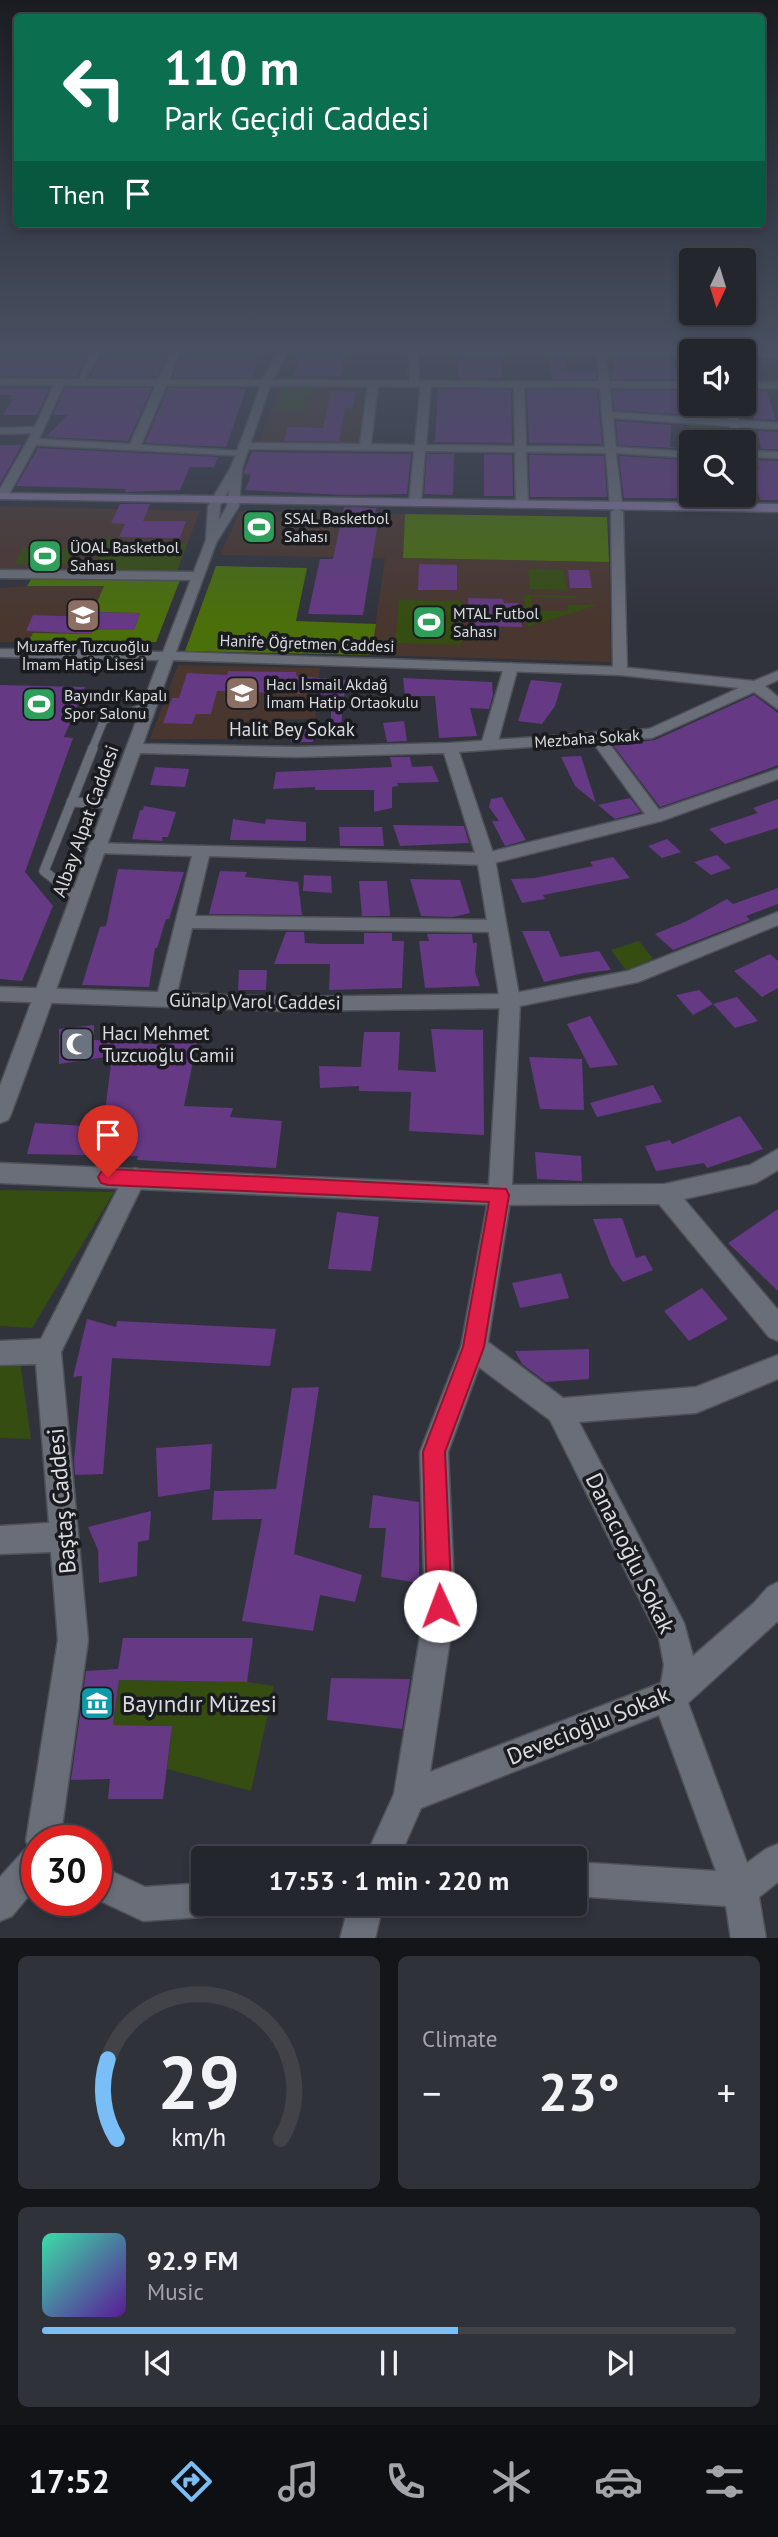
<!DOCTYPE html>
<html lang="en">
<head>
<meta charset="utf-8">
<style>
	:root { --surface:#24262d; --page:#303239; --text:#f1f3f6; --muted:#a3a5aa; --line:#414349; --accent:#7abef8 }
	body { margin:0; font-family:"PT Sans",sans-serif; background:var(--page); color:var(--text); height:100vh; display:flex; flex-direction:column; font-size:26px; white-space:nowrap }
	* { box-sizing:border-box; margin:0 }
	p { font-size:23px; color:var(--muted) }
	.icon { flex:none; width:38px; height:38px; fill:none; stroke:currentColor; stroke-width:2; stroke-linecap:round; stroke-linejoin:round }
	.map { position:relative; height:1938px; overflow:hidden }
	.details { display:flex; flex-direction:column; gap:18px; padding:18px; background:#141519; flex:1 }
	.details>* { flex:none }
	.hud { position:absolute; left:14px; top:14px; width:751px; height:214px; border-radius:7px; box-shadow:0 4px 10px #0003,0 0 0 2px var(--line); background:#0b6e4f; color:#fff; overflow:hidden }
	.needle { width:46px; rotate:184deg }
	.buttons { position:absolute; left:679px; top:248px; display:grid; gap:14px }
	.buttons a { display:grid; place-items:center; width:77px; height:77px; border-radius:7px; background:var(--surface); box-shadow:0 4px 10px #0003,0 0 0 2px var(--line); font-size:35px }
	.speed { position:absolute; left:21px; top:1825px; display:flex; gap:14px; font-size:35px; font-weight:700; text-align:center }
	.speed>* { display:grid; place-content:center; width:91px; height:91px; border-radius:50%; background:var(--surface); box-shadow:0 4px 10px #0003,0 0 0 2px var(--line); line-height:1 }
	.speed .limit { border:10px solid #d22; background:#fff; color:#111 }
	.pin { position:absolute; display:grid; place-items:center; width:60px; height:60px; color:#fff; margin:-72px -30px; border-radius:50% 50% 50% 0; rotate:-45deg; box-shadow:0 0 7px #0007 }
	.pin .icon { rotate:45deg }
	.me { position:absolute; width:77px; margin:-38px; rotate:358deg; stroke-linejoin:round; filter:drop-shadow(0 0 5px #0008) }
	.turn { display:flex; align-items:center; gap:24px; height:147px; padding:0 35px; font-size:32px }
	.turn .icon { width:91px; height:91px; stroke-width:2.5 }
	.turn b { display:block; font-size:49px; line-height:60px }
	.then { display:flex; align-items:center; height:66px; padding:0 35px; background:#0003; gap:14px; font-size:26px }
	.big { font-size:52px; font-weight:600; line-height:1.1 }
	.details .widget { flex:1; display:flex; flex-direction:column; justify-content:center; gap:10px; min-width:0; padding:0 24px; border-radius:10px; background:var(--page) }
	.details .dial { align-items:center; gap:0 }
	.dial svg { height:182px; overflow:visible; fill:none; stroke:var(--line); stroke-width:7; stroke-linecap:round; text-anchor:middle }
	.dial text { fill:var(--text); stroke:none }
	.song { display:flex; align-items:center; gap:21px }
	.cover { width:84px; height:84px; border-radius:10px; background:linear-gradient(135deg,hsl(160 70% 55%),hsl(270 70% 35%)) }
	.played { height:7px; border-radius:4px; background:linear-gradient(90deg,var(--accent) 60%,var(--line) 60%) }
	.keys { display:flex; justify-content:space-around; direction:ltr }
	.heat { display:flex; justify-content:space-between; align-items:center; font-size:38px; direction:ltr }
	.details .tiles { flex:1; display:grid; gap:18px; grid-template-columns:1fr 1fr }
	.widget:last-child { grid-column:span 2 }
	.trip { position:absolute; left:191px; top:1846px; width:396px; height:70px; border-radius:7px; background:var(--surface); box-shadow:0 4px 10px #0003,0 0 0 2px var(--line); font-weight:600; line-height:70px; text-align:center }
	.tab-bar { display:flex; height:112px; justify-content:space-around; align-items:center; background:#0e0f12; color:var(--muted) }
	.tab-bar .icon { width:49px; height:49px }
	.tab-bar .on { color:var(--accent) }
	.tab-bar b { font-size:32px; color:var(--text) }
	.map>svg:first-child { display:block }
	.education { fill:#49362f }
	.green { fill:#354d11 }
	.forest { fill:#4a6f0b }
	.building { fill:#653984 }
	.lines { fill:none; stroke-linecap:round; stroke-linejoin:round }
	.service-far1-casing { stroke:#4e5158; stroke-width:9 }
	.service-casing { stroke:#4e5158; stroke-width:11 }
	.minor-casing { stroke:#4e5158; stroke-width:3 }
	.tertiary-casing { stroke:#4e5158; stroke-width:3 }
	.secondary-casing { stroke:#4e5158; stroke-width:3 }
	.service-far1 { stroke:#6a6e78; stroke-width:7 }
	.service { stroke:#6a6e78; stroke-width:9 }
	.minor { fill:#6a6e78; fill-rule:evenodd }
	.tertiary { fill:#6a6e78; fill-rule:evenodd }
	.secondary { fill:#81739b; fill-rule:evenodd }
	.route { fill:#e11d48; stroke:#92132f; stroke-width:2 }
	.labels { text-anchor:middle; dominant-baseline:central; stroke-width:7; stroke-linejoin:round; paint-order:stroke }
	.far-poi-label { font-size:16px; fill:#dadce2; stroke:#191b1f; text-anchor:start }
	.far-street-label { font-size:16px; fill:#dadce2; stroke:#191b1f }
	.street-label { font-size:19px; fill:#dadce2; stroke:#191b1f }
	.poi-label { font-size:19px; fill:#dadce2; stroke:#191b1f; text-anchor:start }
	.near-street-label { font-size:23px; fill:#dadce2; stroke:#191b1f }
	.near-poi-label { font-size:23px; fill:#dadce2; stroke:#191b1f; text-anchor:start }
</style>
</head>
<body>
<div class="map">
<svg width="778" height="1939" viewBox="0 0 778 1939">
	<rect width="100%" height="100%" fill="#30333c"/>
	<g class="education">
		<path d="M280 387H368L357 445 258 444Z"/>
		<path d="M0 506 118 509 200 511 177 571 0 569Z"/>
		<path d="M240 511 405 514 403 558 609 562 611 662 371 655 385 558 220 555Z"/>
		<path d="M32 578 180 580 156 642H0V588L27 586Z"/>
		<path d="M178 665 320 668 315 719 272 720 268 739H150Z"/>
	</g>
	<g class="green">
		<path d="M283 388H310L303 410H276Z"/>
		<path d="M689 425 726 428 728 443 687 440Z"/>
		<path d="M248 515H276L270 539H241Z"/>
		<path d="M105 538H117L118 555 175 556 180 544H187L177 571 92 570Z"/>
		<path d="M23 548H75L68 564H15Z"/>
		<path d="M528 569 563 570 567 590 530 589Z"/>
		<path d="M524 595 577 596 578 598 531 597 532 611H568V605H598L527 627Z"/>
		<path d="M399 600 461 601V645L395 643Z"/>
		<path d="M639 941 653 959 626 970 611 950Z"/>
		<path d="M0 1190 114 1192 32 1328 0 1326Z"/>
		<path d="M0 1361H20L31 1439 0 1438Z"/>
		<path d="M119 1680 247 1682 274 1686 251 1791 167 1769 172 1726 113 1725Z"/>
	</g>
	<g class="forest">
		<path d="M405 514 607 517 609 562 403 558Z"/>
		<path d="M216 566 307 568 296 621 376 624 371 655 185 651Z"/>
		<path d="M32 578 180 580 156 642H28L33 633 91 634 95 626 99 630H134L140 613 93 612 104 586H27Z"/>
	</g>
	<g class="building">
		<path d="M0 351H40L88 352 77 377 0 376Z"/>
		<path d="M184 351H248L261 352 253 376 250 377H173Z"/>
		<path d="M102 352H138L167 353 157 377H90Z"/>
		<path d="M301 353 345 354 340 376H294Z"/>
		<path d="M458 357H501L502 378H458Z"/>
		<path d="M549 357H565L567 371H596V379H552Z"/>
		<path d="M613 358H671L675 369H691V379H611L610 371 615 368Z"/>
		<path d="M0 388H50L37 415H3L13 399H10L12 395H0Z"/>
		<path d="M65 388H152L128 441 46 437 67 415H53Z"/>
		<path d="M168 388 246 389 226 447 145 443Z"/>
		<path d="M438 389 511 390 512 443 435 442Z"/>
		<path d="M527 390H597L602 444 529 443Z"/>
		<path d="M612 390 691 391V415L614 410Z"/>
		<path d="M331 391 356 392 352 409 345 408 339 441H284L288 427 323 428Z"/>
		<path d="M744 391H767L776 420 754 419 752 411H744Z"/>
		<path d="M616 421 671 425 670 447 689 449 618 445Z"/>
		<path d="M757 431 778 432V449H761Z"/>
		<path d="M0 445H22L0 484Z"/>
		<path d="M38 448 218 457 214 467H190L180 490 125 492 126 489 16 486Z"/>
		<path d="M252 452 411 454 407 494 347 495 245 490 251 475 244 474V471Z"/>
		<path d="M427 454H454L453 495 424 494Z"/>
		<path d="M484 454 512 455 513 496H484Z"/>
		<path d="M529 455 604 456 607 497H530Z"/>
		<path d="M619 456 687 460V467H684L690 498H624Z"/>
		<path d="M756 460 778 461V500H760L752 469H759Z"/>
		<path d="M120 504H150L143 521H186L180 538 119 537 125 524 111 523Z"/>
		<path d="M344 507 376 508 372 528H377L363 615 308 614 320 559H333Z"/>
		<path d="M419 564 457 565V590H418Z"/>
		<path d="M568 570H589L592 588H570Z"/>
		<path d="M468 598 503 599 504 603H519L522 627 469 626Z"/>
		<path d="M93 612 140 613 134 630H93L91 634 26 631 33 615 91 617Z"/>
		<path d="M228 671 296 672V676L346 680 341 726 331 725V695L217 691 211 714H196L192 724 163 723 172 698H179L187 673 227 675Z"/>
		<path d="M403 678 492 682 493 695 489 709 470 708 477 736 439 738 435 696H405Z"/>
		<path d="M531 680 562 683 555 706 542 724 518 721Z"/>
		<path d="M0 685 85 687 64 737 73 738 25 872 53 906 22 981 0 979Z"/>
		<path d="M754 695 778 713V765L724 785 660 807 613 745 655 740Z"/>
		<path d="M404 721 407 741 387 742 383 723Z"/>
		<path d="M315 726 313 742H291L288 727Z"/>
		<path d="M581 756 596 803 575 786 561 757Z"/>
		<path d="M390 757H410L412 767 432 766 439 782 397 783 398 786 392 787V808L374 812V790H315V787L273 789 276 772 392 767Z"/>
		<path d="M155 767 189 769 185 787 150 785Z"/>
		<path d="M502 797 514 819 526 840 505 846 492 821H499L489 807 491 799Z"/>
		<path d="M630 798 641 812 615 819 598 805Z"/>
		<path d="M778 799V828L725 844 709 829 758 813 753 808Z"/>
		<path d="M144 806 176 812 168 837H162L163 841 132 839 140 810H143Z"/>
		<path d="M233 819 265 824 266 819 306 822V841L230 840Z"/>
		<path d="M393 825 464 826 469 843 400 846Z"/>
		<path d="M339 827H382L384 846H340Z"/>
		<path d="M667 839 681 852 662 858 648 846Z"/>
		<path d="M717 855 731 868 711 875 694 862Z"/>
		<path d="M613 857 630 878 543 895 545 899 522 903 511 879 535 878 593 866 590 862Z"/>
		<path d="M118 869 184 872 169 919H166L157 948H155L149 987 82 985 100 927 106 926Z"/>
		<path d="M220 871 247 872 245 877 298 882 302 915 209 914Z"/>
		<path d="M304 875 331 876 332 893 303 891Z"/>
		<path d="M410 879 460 880 470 913 453 917 421 916Z"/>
		<path d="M359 881H387L390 916H362Z"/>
		<path d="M778 888V904L746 916 750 920 673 950 655 934 687 921 727 899 733 904Z"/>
		<path d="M522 931H549L560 957 599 951 611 970 584 973 544 982Z"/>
		<path d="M286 932H304L305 943 323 944H364V933H392V941H404L402 988 329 990 330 964H274Z"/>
		<path d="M427 934H472L473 943H477L475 972 480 986 425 988 419 941H429Z"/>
		<path d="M770 954 778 961V988L762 997 734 971Z"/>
		<path d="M239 970H267L266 990H238Z"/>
		<path d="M699 990 713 1004 693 1015 676 995Z"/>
		<path d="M737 997 758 1021 735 1028 713 1004Z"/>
		<path d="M590 1016 618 1065 590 1068 567 1024Z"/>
		<path d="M94 1025V1040L168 1045 171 1029 199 1032 184 1106 233 1108 230 1117 282 1121 276 1168 137 1160 138 1156 27 1154 35 1123 103 1127 112 1056 59 1064V1029Z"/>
		<path d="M431 1029 483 1030 484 1135 409 1131 411 1092 359 1091V1086L320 1088 319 1066 361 1067 364 1032H400L398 1070 436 1072Z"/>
		<path d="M529 1057 582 1059 584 1110 540 1109Z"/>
		<path d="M653 1085 662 1102 597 1117 590 1103Z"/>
		<path d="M740 1116 763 1149 707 1168 704 1163 656 1171 645 1146 670 1140 672 1144Z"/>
		<path d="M535 1152 581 1156 582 1181 537 1179Z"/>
		<path d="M778 1209V1291L728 1243Z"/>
		<path d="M337 1212 379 1217 371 1271 328 1269Z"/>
		<path d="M622 1218 636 1258 645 1255 653 1270 623 1282 611 1265 593 1219Z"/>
		<path d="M561 1273 569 1298 520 1308 512 1283Z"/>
		<path d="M702 1288 728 1319 689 1341 664 1311Z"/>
		<path d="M87 1319 116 1327 117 1321 276 1329 270 1366 112 1358 103 1474 75 1475 74 1461 82 1376 73 1377Z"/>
		<path d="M589 1349V1379L546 1382 522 1364 515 1351Z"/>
		<path d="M319 1387 294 1554 362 1575 355 1602 320 1595 313 1631 242 1621 262 1519 212 1520 214 1491 276 1489 292 1388Z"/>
		<path d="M212 1444 210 1489 158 1497 156 1448Z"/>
		<path d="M373 1495 419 1502V1583L381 1577 386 1528H369Z"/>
		<path d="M151 1511 149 1540 138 1542 137 1576 99 1583 98 1550 88 1527Z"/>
		<path d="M123 1638H253L247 1682 119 1680 113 1725 172 1726 163 1799H108L110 1779 71 1780 86 1671 118 1669Z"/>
		<path d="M331 1678 410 1679 402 1729 327 1720Z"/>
	</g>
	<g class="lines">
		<g class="service-far1-casing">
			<path id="service-far1" d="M92 749 104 720 151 705"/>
		</g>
		<g class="service-casing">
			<g id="service">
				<path d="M71 802 114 804"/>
				<path d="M78 898 44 871 93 748"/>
			</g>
		</g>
		<g class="minor-casing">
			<g id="minor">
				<path d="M91 351H100L83 384H77Z"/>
				<path d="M171 351H181L141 445 241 451 245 452V456L36 445 8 496 0 499V489L32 433 0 434V428L35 427 55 382 60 379 65 382 39 439 130 444Z"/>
				<path d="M409 351H693L691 356 606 355 612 412 728 420 725 404H735L738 420 778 423V429L739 427 742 443H732L729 426 613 418 616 447 691 452V458L616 453 622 505 616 508 610 505 606 453 526 452 528 504 522 507 516 504 515 452 425 451 421 503 415 506 409 503 414 451 244 449 239 446 244 443 360 444 368 383 373 380 378 383 371 444 415 445 421 383 426 380 431 383 426 445 515 446 514 384 519 381 524 384 526 446 605 447 597 355 418 354 419 383 414 386 409 383Z"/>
				<path d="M742 351H778V357L744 356Z"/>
				<path d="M744 451 778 452V458L744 457Z"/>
				<path d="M744 486 750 489 752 507 746 510 740 507 739 495H744Z"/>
				<path d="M617 508 623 512 627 671 620 675 613 671 611 512Z"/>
				<path d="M0 570 198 572 204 576 198 580 0 578Z"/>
				<path d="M511 663 518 667 497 745 495 748H483L481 745 504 667Z"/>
				<path d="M597 732 602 734 659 810 778 769V779L661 821 486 865 209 856 195 916 497 920 504 921 506 926 504 931 497 932 192 928 177 993 283 997 510 994 628 971 778 912V925L638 982 510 1008 283 1011 0 1001V987L158 992 192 856 97 853 91 851 88 847 91 843 486 853 645 814 589 737Z"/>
				<path d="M135 1168 143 1171 146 1178 61 1352 88 1640 60 1841H37V1886L12 1916 0 1921V1877L28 1846 26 1841 58 1640 51 1552 0 1554V1526L49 1523 36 1364 0 1365V1341L41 1339 127 1171Z"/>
				<path d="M500 1185 508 1188 511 1195 488 1342 563 1398 696 1387 778 1355V1379L696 1413 579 1422 684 1623 693 1656 754 1603 768 1587 778 1582V1621L688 1703 747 1863 766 1849 778 1844V1882L759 1897 766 1939H731L726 1906 574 1896V1862L716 1871 659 1715 421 1808 399 1858H365L394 1794 425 1606 420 1452 461 1347 489 1195 492 1188ZM479 1367 550 1420 659 1638 664 1665 661 1683 430 1772 455 1606 448 1452Z"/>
				<path d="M96 1864 145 1887 203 1883V1904H219L215 1912 203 1917 143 1921 96 1899Z"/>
				<path d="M349 1904H383L375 1939H340Z"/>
			</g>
		</g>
		<g class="tertiary-casing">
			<g id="tertiary">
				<path d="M279 351H288L273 380 691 382V388L270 386 242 468 239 506 216 543 176 652 620 667 754 681 778 671V680L765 686 778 697V709L754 692 652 738 459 752 495 859 520 1001 512 1185 665 1184 750 1165 778 1149V1170L756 1183 684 1199 778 1310V1341L769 1337 659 1204 500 1205 0 1183V1163L489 1185 500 1001 477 859 444 753 296 757 140 753C96 873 56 994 11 1114L8 1120 0 1123V1086L159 660 0 657V649L163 652 206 540 208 506 231 467 261 386 0 385V379L263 380ZM229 490 227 506 219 520 220 506ZM173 660 620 675 739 688 649 729 450 743 296 747 143 744Z"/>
				<rect x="744" y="382" width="34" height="6"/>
			</g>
		</g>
		<g class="secondary-casing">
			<path id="secondary" d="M0 493 778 504V512L0 499Z"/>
		</g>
		<use href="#service-far1" class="service-far1"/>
		<use href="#service" class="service"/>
		<use href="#minor" class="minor"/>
		<use href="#tertiary" class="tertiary"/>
		<use href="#secondary" class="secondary"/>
	</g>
	<linearGradient id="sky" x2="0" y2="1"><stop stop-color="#1a1c21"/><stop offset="0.56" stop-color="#485061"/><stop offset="1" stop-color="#485061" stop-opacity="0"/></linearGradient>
	<rect width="778" height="622" fill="url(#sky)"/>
	<path class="route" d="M108 1169 506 1189 509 1195 484 1347 445 1452 452 1606 448 1614 440 1618 431 1614 427 1606 423 1452 463 1347 489 1202 108 1185 101 1183 98 1177 101 1172Z"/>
	<defs>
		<g id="stadium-square" transform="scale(1.75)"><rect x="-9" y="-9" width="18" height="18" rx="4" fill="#2e9e5b" stroke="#191b1f"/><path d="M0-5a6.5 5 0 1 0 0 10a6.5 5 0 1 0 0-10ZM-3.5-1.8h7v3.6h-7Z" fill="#fff"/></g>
		<g id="school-square" transform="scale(1.75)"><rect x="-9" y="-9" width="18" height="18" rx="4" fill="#8d6e63" stroke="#191b1f"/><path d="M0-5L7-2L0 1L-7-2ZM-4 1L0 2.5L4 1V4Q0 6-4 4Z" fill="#fff"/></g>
		<g id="mosque-square" transform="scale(1.75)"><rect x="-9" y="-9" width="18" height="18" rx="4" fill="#6b7280" stroke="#191b1f"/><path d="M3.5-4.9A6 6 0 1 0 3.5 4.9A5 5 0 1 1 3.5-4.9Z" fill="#fff"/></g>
		<g id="museum-square" transform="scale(1.75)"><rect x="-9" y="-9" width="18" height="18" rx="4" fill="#0f9aa8" stroke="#191b1f"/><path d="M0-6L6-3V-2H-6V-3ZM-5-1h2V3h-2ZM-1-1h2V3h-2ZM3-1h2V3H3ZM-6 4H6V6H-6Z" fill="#fff"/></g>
	</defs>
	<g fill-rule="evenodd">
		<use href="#stadium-square" x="259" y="527"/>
		<use href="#stadium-square" x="45" y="556"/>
		<use href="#school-square" x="83" y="615"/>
		<use href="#stadium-square" x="429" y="622"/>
		<use href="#school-square" x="242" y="693"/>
		<use href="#stadium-square" x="39" y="704"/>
		<use href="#mosque-square" x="77" y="1044"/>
		<use href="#museum-square" x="97" y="1703"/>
	</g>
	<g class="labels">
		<g class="far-poi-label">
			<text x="284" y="518">SSAL Basketbol<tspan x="284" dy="18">Sahası</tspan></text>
			<text x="70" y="547">ÜOAL Basketbol<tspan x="70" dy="18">Sahası</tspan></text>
			<text x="453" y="613">MTAL Futbol<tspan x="453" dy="18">Sahası</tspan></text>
			<text x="83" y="646" text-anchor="middle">Muzaffer Tuzcuoğlu<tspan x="83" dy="18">İmam Hatip Lisesi</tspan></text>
			<text x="266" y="684">Hacı İsmail Akdağ<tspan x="266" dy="18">İmam Hatip Ortaokulu</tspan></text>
			<text x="64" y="695">Bayındır Kapalı<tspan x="64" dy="18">Spor Salonu</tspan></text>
		</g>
		<g class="far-street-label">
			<text transform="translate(307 643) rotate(2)">Hanife Öğretmen Caddesi</text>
			<text transform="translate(587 738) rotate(-4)">Mezbaha Sokak</text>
		</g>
		<g class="street-label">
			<text x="292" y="729">Halit Bey Sokak</text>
			<text transform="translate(85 821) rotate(-70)">Albay Alpat Caddesi</text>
			<text transform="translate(255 1001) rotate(1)">Günalp Varol Caddesi</text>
		</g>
		<g class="poi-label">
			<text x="102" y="1033">Hacı Mehmet<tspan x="102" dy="22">Tuzcuoğlu Camii</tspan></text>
		</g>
		<g class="near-street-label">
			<text transform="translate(61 1501) rotate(-95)">Baştaş Caddesi</text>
			<text transform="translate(631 1553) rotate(64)">Danacıoğlu Sokak</text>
			<text transform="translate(588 1725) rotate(-22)">Devecioğlu Sokak</text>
		</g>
		<g class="near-poi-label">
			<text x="122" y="1703">Bayındır Müzesi</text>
		</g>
	</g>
</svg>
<div class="buttons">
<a><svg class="needle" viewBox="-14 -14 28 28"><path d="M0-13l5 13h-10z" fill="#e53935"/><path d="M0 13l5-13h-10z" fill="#a3a5aa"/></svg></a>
<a><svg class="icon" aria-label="sound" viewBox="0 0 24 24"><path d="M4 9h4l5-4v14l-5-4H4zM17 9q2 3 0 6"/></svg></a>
<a><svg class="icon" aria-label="search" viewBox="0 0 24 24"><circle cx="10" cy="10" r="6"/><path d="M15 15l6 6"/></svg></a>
</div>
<div class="speed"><div class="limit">30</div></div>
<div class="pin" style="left:108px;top:1177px;background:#d93025"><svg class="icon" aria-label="arrive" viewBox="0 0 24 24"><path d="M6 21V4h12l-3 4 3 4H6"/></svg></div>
<svg class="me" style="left:440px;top:1606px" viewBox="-20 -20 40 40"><circle r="19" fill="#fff"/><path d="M0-13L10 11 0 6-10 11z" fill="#e11d48"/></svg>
<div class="trip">17:53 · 1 min · 220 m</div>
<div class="hud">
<div class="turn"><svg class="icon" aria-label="left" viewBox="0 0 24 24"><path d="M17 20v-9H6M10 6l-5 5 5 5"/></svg><div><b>110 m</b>Park Geçidi Caddesi</div></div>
<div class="then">Then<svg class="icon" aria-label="arrive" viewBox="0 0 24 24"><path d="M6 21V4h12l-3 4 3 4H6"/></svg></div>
</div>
</div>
<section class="details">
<div class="tiles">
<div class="widget dial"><svg viewBox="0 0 100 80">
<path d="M14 69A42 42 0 1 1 86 69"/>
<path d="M14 69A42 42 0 0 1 10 34" stroke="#7abef8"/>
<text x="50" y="56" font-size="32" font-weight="700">29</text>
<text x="50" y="72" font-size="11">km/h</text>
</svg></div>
<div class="widget"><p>Climate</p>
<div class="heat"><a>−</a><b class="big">23°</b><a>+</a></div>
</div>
<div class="widget">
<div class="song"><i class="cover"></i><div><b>92.9 FM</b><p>Music</p></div></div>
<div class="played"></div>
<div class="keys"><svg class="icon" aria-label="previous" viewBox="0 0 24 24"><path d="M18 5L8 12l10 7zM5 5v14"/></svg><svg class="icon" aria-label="pause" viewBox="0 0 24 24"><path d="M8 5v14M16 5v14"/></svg><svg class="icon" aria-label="next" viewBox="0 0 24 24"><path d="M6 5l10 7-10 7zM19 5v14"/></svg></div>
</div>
</div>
</section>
<nav class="tab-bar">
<b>17:52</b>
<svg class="icon on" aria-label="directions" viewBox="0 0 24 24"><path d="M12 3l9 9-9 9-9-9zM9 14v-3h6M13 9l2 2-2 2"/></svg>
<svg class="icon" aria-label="music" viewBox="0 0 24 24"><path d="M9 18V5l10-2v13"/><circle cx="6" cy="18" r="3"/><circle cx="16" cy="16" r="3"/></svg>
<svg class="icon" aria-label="phone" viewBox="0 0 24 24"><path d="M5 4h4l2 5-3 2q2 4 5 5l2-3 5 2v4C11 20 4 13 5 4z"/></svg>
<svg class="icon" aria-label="climate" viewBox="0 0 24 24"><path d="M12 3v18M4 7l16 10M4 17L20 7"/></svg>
<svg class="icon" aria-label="car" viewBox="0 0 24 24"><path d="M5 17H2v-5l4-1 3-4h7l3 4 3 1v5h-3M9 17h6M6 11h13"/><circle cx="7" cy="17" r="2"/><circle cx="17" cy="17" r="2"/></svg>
<svg class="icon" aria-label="filters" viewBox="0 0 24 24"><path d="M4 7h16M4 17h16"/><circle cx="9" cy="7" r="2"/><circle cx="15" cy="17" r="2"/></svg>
</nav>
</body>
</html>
